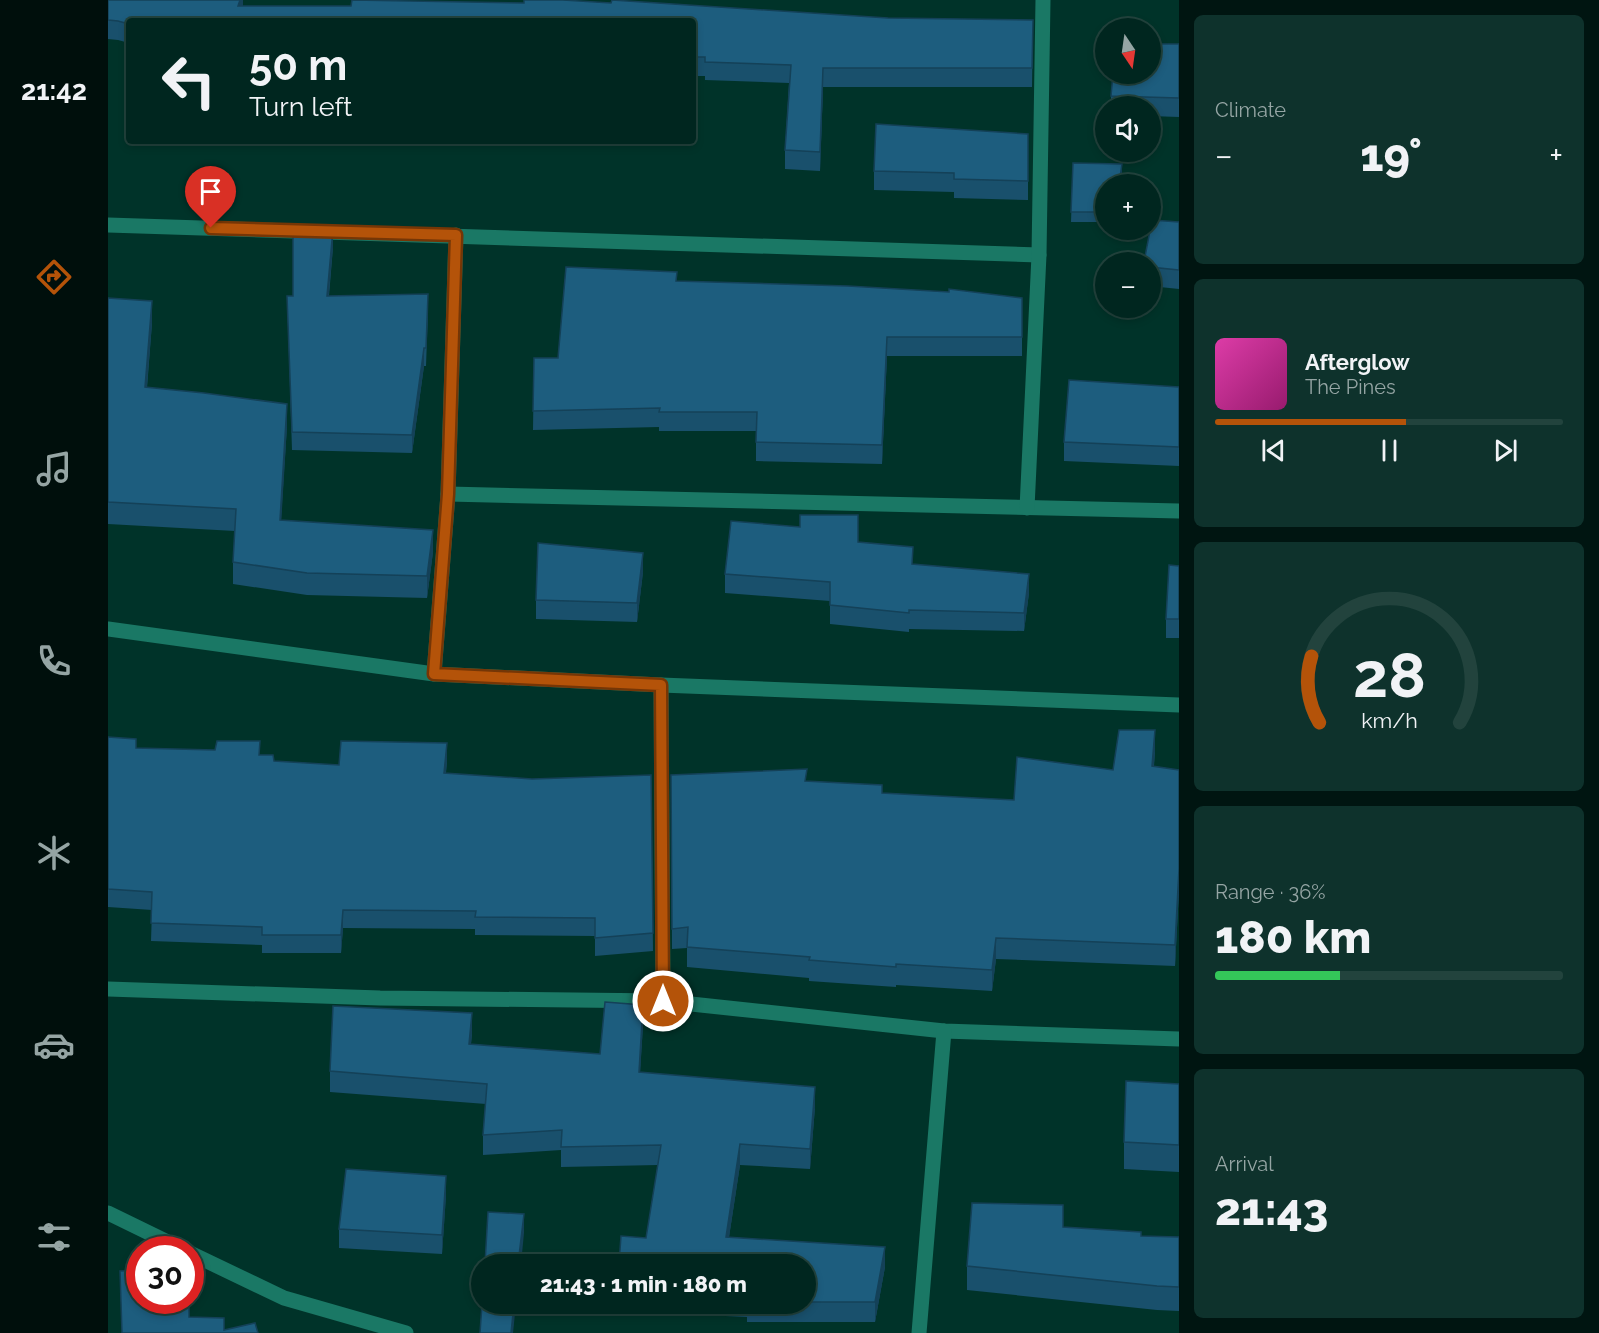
<!DOCTYPE html>
<html lang="en">
<head>
<meta charset="utf-8">
<style>
	:root { --surface:#00261f; --page:#0e322c; --text:#f1f3f6; --muted:#95a5a4; --line:#22433d; --accent:#b45309 }
	body { margin:0; font-family:Raleway,sans-serif; background:var(--page); color:var(--text); height:100vh; display:flex; flex-direction:column; font-size:22px; white-space:nowrap }
	* { box-sizing:border-box; margin:0 }
	p { font-size:20px; color:var(--muted) }
	.icon { flex:none; width:33px; height:33px; fill:none; stroke:currentColor; stroke-width:2; stroke-linecap:round; stroke-linejoin:round }
	.map { position:relative; flex:1; overflow:hidden }
	.panel { display:flex; flex-direction:column; gap:15px; padding:15px; background:#001511; width:420px }
	.panel>* { flex:none }
	.top-card { position:absolute; left:18px; top:18px; width:570px; height:126px; border-radius:6px; box-shadow:0 3px 9px #0003,0 0 0 2px var(--line); background:#00261f; color:var(--text); overflow:hidden }
	.needle { width:39px; rotate:167deg }
	.controls { position:absolute; left:987px; top:18px; display:grid; gap:12px }
	.controls a { display:grid; place-items:center; width:66px; height:66px; border-radius:50%; background:var(--surface); box-shadow:0 3px 9px #0003,0 0 0 2px var(--line); font-size:30px }
	.speed { position:absolute; left:18px; top:1236px; display:flex; gap:12px; font-size:30px; font-weight:700; text-align:center }
	.speed>* { display:grid; place-content:center; width:78px; height:78px; border-radius:50%; background:var(--surface); box-shadow:0 3px 9px #0003,0 0 0 2px var(--line); line-height:1 }
	.speed .limit { border:9px solid #d22; background:#fff; color:#111 }
	.pin { position:absolute; display:grid; place-items:center; width:51px; height:51px; color:#fff; margin:-62px -26px; border-radius:50% 50% 50% 0; rotate:-45deg; box-shadow:0 0 6px #0007 }
	.pin .icon { rotate:45deg }
	.me { position:absolute; width:66px; margin:-33px; rotate:0deg; stroke-linejoin:round; filter:drop-shadow(0 0 4px #0008) }
	.turn { display:flex; align-items:center; gap:21px; height:126px; padding:0 24px; font-size:27px }
	.turn .icon { width:78px; height:78px; stroke-width:2.5 }
	.turn b { display:block; font-size:42px; line-height:51px }
	.big { font-size:45px; font-weight:800; line-height:1.1 }
	.panel .widget { flex:1; display:flex; flex-direction:column; justify-content:center; gap:9px; min-width:0; padding:0 21px; border-radius:9px; background:var(--page) }
	.panel .dial { align-items:center; gap:0 }
	.dial svg { height:156px; overflow:visible; fill:none; stroke:var(--line); stroke-width:7; stroke-linecap:round; text-anchor:middle }
	.dial text { fill:var(--text); stroke:none }
	.song { display:flex; align-items:center; gap:18px }
	.cover { width:72px; height:72px; border-radius:9px; background:linear-gradient(135deg,hsl(320 70% 55%),hsl(320 70% 35%)) }
	.played { height:6px; border-radius:3px; background:linear-gradient(90deg,var(--accent) 55%,var(--line) 55%) }
	.keys { display:flex; justify-content:space-around; direction:ltr }
	.heat { display:flex; justify-content:space-between; align-items:center; font-size:33px; direction:ltr }
	.charge { height:9px; border-radius:4px; background:linear-gradient(90deg,#34c759 36%,var(--line) 0) }
	.trip { position:absolute; left:363px; top:1254px; width:345px; height:60px; border-radius:30px; background:var(--surface); box-shadow:0 3px 9px #0003,0 0 0 2px var(--line); font-weight:800; line-height:60px; text-align:center }
	main { display:flex; flex:1; min-height:0 }
	.dock { display:flex; flex-direction:column; width:108px; justify-content:space-around; align-items:center; background:#000f0c; color:var(--muted) }
	.dock .icon { width:42px; height:42px }
	.dock .selected { color:var(--accent) }
	.dock b { font-size:27px; color:var(--text) }
	.map>svg:first-child { display:block }
	.lines { fill:none; stroke-linecap:round; stroke-linejoin:round }
	.minor { stroke:#1a7865; stroke-width:15 }
	.tertiary { stroke:#1a7865; stroke-width:15 }
	.wall { fill:#19506c }
	.shaded-wall { fill:#144158 }
	.building { fill:#1d5d7e; stroke:#144158; stroke-width:1.5 }
	.route-casing { stroke:#753606; stroke-width:15 }
	.route { stroke:#b45309; stroke-width:10 }
</style>
</head>
<body>
<main>
<nav class="dock">
<b>21:42</b>
<svg class="icon selected" aria-label="directions" viewBox="0 0 24 24"><path d="M12 3l9 9-9 9-9-9zM9 14v-3h6M13 9l2 2-2 2"/></svg>
<svg class="icon" aria-label="music" viewBox="0 0 24 24"><path d="M9 18V5l10-2v13"/><circle cx="6" cy="18" r="3"/><circle cx="16" cy="16" r="3"/></svg>
<svg class="icon" aria-label="phone" viewBox="0 0 24 24"><path d="M5 4h4l2 5-3 2q2 4 5 5l2-3 5 2v4C11 20 4 13 5 4z"/></svg>
<svg class="icon" aria-label="climate" viewBox="0 0 24 24"><path d="M12 3v18M4 7l16 10M4 17L20 7"/></svg>
<svg class="icon" aria-label="car" viewBox="0 0 24 24"><path d="M5 17H2v-5l4-1 3-4h7l3 4 3 1v5h-3M9 17h6M6 11h13"/><circle cx="7" cy="17" r="2"/><circle cx="17" cy="17" r="2"/></svg>
<svg class="icon" aria-label="filters" viewBox="0 0 24 24"><path d="M4 7h16M4 17h16"/><circle cx="9" cy="7" r="2"/><circle cx="15" cy="17" r="2"/></svg>
</nav>
<div class="map">
<svg width="1071" height="1333" viewBox="0 0 1071 1333">
	<rect width="100%" height="100%" fill="#003329"/>
	<g class="lines">
		<g class="minor">
			<path d="M0 225 931 255"/>
			<path d="M340 494 1071 511"/>
			<path d="M919 508 931 255 935 0"/>
			<path d="M326 674 340 494 348 235"/>
			<path d="M553 685 555 1001"/>
			<path d="M0 989 272 998 555 1001 836 1031 1071 1039"/>
			<path d="M0 1213 76 1250"/>
			<path d="M82 1253 176 1298 298 1333"/>
			<path d="M811 1333 836 1031"/>
		</g>
		<path class="tertiary" d="M0 629 326 674 553 685 1071 705"/>
	</g>
	<g class="wall">
		<path d="M0 0H135V6H243L416 3H503L780 18 925 20 924 87H715L712 171 677 169V150L681 83 597 80V76H585V21H21V43L10 40 0 39Z"/>
		<path d="M1071 44V117L1042 116V106H1003V96Z"/>
		<path d="M920 134V200L846 198V192L766 190V171Z"/>
		<path d="M965 163 1014 164V174L1012 184H998V222H963Z"/>
		<path d="M1071 222V289L1042 286V262Z"/>
		<path d="M225 247 221 296 320 312 318 366H316L304 453 184 450 179 296H185Z"/>
		<path d="M569 281 914 298V356H779L774 464 648 461V431H551V427L425 430 426 358H450Z"/>
		<path d="M0 298 44 323 39 388 179 426 173 520 325 552 319 598 199 595 125 584V562L127 531 0 524Z"/>
		<path d="M1071 387V466L956 461V442Z"/>
		<path d="M750 542 805 564 921 593 916 631 801 629V632L722 624V601L617 593V574Z"/>
		<path d="M1071 566V638H1058V619Z"/>
		<path d="M535 572 529 622 428 619V600Z"/>
		<path d="M0 737 28 748 152 755 166 761 231 765 339 761 338 773 424 779 543 775 545 951 487 956V936L367 935V929L235 928 233 953H154V945L43 941 44 910 0 907Z"/>
		<path d="M1047 751 1046 766 1071 770V890L1067 966 888 959 884 991 788 985V987L701 981V978L579 967V948L564 949 563 775 699 781 774 793 906 800 1005 770Z"/>
		<path d="M535 1025 532 1072 707 1107 702 1169 632 1165 621 1237 777 1267 767 1322H639V1317L509 1311V1304H698V1264L538 1238 550 1165 453 1167V1150L375 1155V1135L378 1104 222 1092V1071L364 1033 363 1044 492 1054Z"/>
		<path d="M1071 1084V1172L1016 1169V1142Z"/>
		<path d="M338 1195 334 1254 231 1248V1229Z"/>
		<path d="M955 1227 1033 1236 1071 1237V1311L1049 1310 859 1290V1266Z"/>
	</g>
	<g class="shaded-wall">
		<path d="M132 0H135V8L130 6Z"/>
		<path d="M715 68V87L712 171V152Z"/>
		<path d="M1014 164V174L1012 184H1011Z"/>
		<path d="M225 229V247L219 314V296Z"/>
		<path d="M44 301V323L37 410V387Z"/>
		<path d="M779 337V356L774 464V445Z"/>
		<path d="M316 348V366L304 453V435Z"/>
		<path d="M179 404V426L172 542V520Z"/>
		<path d="M325 530V552L319 598V576Z"/>
		<path d="M535 553V572L529 622V603Z"/>
		<path d="M921 574V593L916 631V613Z"/>
		<path d="M1047 730V751L1044 787V766Z"/>
		<path d="M339 743V761L336 790V773Z"/>
		<path d="M1071 869V890L1067 966V945Z"/>
		<path d="M235 910V928L233 953V935Z"/>
		<path d="M888 938V959L884 991V970Z"/>
		<path d="M535 1005V1025L531 1092V1072Z"/>
		<path d="M364 1013V1033L361 1064V1044Z"/>
		<path d="M707 1087V1107L702 1169V1149Z"/>
		<path d="M632 1144V1165L618 1257V1237Z"/>
		<path d="M338 1176V1195L334 1254V1235Z"/>
		<path d="M416 1214V1233L413 1264H410Z"/>
		<path d="M777 1247V1267L767 1322V1302Z"/>
		<path d="M406 1304H408L405 1333H403Z"/>
	</g>
	<g class="building">
		<path d="M0 0H132L130 6H243L244 0 416 3V0H455L503 3 504 0 780 18 925 20 924 68H715L712 152 677 150 683 65 597 62V57H585V21H21V24L10 21 0 20Z"/>
		<path d="M1042 44H1071V98L1003 96 1005 74H1042Z"/>
		<path d="M768 124 920 134V181L846 179V173L766 171Z"/>
		<path d="M965 163 1014 164 1011 184H998V212H963Z"/>
		<path d="M1044 220 1071 222V270L1042 267V262H1036Z"/>
		<path d="M185 228 225 229 219 296 320 294 318 348H316L304 435 184 432 179 296H185Z"/>
		<path d="M458 267 569 272 568 281 740 286 841 292V289L914 298V337H779L774 445 648 442 649 412H551L552 408 425 411 426 358H450Z"/>
		<path d="M0 298 44 301 37 387 96 393 179 404 172 520 325 530 319 576 199 573 125 562 128 509 0 502Z"/>
		<path d="M961 380 1071 387V447L956 442Z"/>
		<path d="M692 515H750V542L805 547 804 564 921 574 916 613 801 610V613L722 605V582L617 574 623 521 692 527Z"/>
		<path d="M430 543 535 553 529 603 428 600Z"/>
		<path d="M1061 565 1071 566V619H1058Z"/>
		<path d="M1011 730H1047L1044 766 1071 770V869L1067 945 888 938 884 970 788 964V967L701 960 702 957 579 947 580 927 564 929 563 775 699 769 697 781 774 785V793L906 800 909 757 1005 770Z"/>
		<path d="M0 737 28 739V748L107 750 109 741H152L151 755H165L166 761 231 765 233 741 339 743 336 773 424 779 543 775 545 933 487 938V918L367 917 368 911 235 910 233 935H154V927L43 923 44 892 0 889Z"/>
		<path d="M497 1002 535 1005 531 1072 707 1087 702 1149 632 1144 618 1237 777 1247 767 1302H698V1264H511L513 1236 538 1238 553 1145 453 1147 454 1130 375 1135 379 1084 222 1071 225 1006 364 1013 361 1044 492 1054Z"/>
		<path d="M1018 1081 1071 1084V1145L1016 1142Z"/>
		<path d="M238 1169 338 1176 334 1235 231 1229Z"/>
		<path d="M864 1203 955 1205V1227L1033 1232V1236L1071 1237V1287L1049 1286 859 1266Z"/>
		<path d="M380 1212 416 1214 410 1264H377Z"/>
		<path d="M32 1270V1300H81V1317L116 1318V1330L147 1323 150 1333H14L12 1271Z"/>
		<path d="M374 1304H406L403 1333H372Z"/>
	</g>
	<g class="lines">
		<g class="route-casing">
			<path id="route" d="M103 228 348 235 340 494 326 674 553 685 555 1001"/>
		</g>
		<use href="#route" class="route"/>
	</g>
</svg>
<div class="controls">
<a><svg class="needle" viewBox="-14 -14 28 28"><path d="M0-13l5 13h-10z" fill="#e53935"/><path d="M0 13l5-13h-10z" fill="#95a5a4"/></svg></a>
<a><svg class="icon" aria-label="sound" viewBox="0 0 24 24"><path d="M4 9h4l5-4v14l-5-4H4zM17 9q2 3 0 6"/></svg></a>
<a>+</a>
<a>−</a>
</div>
<div class="speed"><div class="limit">30</div></div>
<div class="pin" style="left:103px;top:228px;background:#d93025"><svg class="icon" aria-label="arrive" viewBox="0 0 24 24"><path d="M6 21V4h12l-3 4 3 4H6"/></svg></div>
<svg class="me" style="left:555px;top:1001px" viewBox="-20 -20 40 40"><circle r="17" fill="#b45309" stroke="#fff" stroke-width="3"/><path d="M0-11L8 9 0 5-8 9z" fill="#fff"/></svg>
<div class="trip">21:43 · 1 min · 180 m</div>
<div class="top-card">
<div class="turn"><svg class="icon" aria-label="left" viewBox="0 0 24 24"><path d="M17 20v-9H6M10 6l-5 5 5 5"/></svg><div><b>50 m</b>Turn left</div></div>
</div>
</div>
<section class="panel">
<div class="widget"><p>Climate</p>
<div class="heat"><a>−</a><b class="big">19°</b><a>+</a></div>
</div>
<div class="widget">
<div class="song"><i class="cover"></i><div><b>Afterglow</b><p>The Pines</p></div></div>
<div class="played"></div>
<div class="keys"><svg class="icon" aria-label="previous" viewBox="0 0 24 24"><path d="M18 5L8 12l10 7zM5 5v14"/></svg><svg class="icon" aria-label="pause" viewBox="0 0 24 24"><path d="M8 5v14M16 5v14"/></svg><svg class="icon" aria-label="next" viewBox="0 0 24 24"><path d="M6 5l10 7-10 7zM19 5v14"/></svg></div>
</div>
<div class="widget dial"><svg viewBox="0 0 100 80">
<path d="M14 69A42 42 0 1 1 86 69"/>
<path d="M14 69A42 42 0 0 1 10 35" stroke="#b45309"/>
<text x="50" y="56" font-size="32" font-weight="700">28</text>
<text x="50" y="72" font-size="11">km/h</text>
</svg></div>
<div class="widget"><p>Range · 36%</p><b class="big">180 km</b><div class="charge"></div></div>
<div class="widget"><p>Arrival</p><b class="big">21:43</b></div>
</section>
</main>
</body>
</html>
